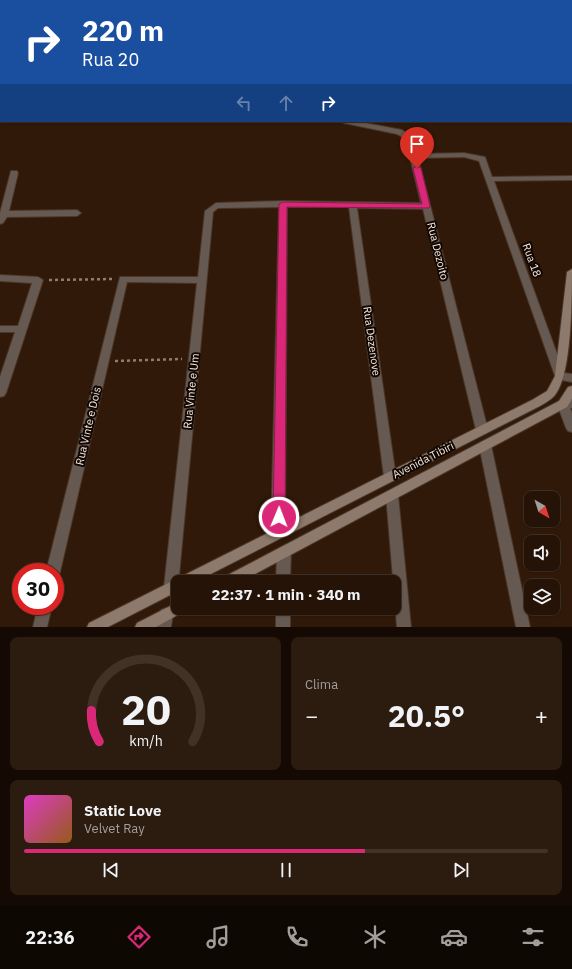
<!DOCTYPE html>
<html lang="pt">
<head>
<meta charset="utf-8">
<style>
	:root { --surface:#241306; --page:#2c1c10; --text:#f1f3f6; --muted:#a39e9b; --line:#413228; --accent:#db2777 }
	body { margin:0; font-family:"IBM Plex Sans",sans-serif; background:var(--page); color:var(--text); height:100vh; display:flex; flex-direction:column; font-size:15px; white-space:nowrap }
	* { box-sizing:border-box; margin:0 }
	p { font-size:13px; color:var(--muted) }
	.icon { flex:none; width:22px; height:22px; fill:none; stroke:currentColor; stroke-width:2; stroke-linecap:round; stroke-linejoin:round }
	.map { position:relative; height:627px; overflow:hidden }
	.details { display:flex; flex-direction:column; gap:10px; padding:10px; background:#140a03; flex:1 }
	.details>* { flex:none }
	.guide { position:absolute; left:0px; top:0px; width:572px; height:122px; box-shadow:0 1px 3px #0004,0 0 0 1px var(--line); background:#1a4fa0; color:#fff; overflow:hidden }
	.needle { width:26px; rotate:141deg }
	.buttons { position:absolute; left:524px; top:491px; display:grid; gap:8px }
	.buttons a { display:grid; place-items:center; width:36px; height:36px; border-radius:8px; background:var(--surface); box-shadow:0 1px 3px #0004,0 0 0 1px var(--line); font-size:20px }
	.speed { position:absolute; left:12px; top:563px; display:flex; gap:8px; font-size:20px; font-weight:700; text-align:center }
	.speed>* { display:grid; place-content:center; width:52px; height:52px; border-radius:50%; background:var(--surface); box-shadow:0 1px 3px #0004,0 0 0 1px var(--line); line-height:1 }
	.speed .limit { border:6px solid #d22; background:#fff; color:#111 }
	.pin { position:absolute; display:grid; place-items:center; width:34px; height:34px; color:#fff; margin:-41px -17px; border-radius:50% 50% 50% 0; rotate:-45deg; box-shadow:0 0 4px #0007 }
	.pin .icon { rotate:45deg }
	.me { position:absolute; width:44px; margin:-22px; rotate:1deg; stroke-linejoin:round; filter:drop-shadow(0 0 3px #0008) }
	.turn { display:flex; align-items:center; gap:14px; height:84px; padding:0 16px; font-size:18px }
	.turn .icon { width:52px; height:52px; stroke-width:2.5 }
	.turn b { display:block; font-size:28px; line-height:34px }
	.lanes { display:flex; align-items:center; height:38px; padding:0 16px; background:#0003; justify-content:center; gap:20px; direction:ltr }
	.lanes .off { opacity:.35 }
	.big { font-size:30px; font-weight:700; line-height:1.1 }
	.details .card { flex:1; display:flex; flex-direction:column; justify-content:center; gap:6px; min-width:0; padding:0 14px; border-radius:8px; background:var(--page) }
	.details .dial { align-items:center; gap:0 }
	.dial svg { height:104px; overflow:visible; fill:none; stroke:var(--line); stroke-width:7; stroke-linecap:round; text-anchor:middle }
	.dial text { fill:var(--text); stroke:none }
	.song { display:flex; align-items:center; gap:12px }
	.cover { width:48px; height:48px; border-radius:6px; background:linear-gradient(135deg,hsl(310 70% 55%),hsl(30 70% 35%)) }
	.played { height:4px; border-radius:2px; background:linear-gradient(90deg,var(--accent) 65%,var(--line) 65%) }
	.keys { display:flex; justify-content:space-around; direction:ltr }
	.heat { display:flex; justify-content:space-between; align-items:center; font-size:22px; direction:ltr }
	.details .tiles { flex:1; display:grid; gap:10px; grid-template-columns:1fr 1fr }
	.card:last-child { grid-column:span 2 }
	.trip { position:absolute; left:171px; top:575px; width:230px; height:40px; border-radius:8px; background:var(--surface); box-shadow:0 1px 3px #0004,0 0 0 1px var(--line); font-weight:700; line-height:40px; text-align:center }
	.menu { display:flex; height:64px; justify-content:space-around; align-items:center; background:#0e0802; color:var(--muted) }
	.menu .icon { width:28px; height:28px }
	.menu .current { color:var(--accent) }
	.menu b { font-size:18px; color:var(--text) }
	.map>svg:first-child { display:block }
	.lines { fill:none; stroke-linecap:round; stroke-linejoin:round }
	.street-casing { stroke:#4c3626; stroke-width:2 }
	.secondary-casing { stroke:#4c3626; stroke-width:2 }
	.path { stroke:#917d6f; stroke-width:2.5; stroke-dasharray:3 3; stroke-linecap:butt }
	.street { fill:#655951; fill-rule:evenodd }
	.secondary { fill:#8d7a6c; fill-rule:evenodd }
	.route { fill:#db2777; stroke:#8e194d }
	.labels { text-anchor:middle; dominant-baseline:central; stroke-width:4; stroke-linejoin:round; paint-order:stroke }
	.street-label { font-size:11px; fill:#f8e8dd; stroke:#110702 }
</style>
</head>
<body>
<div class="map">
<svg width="572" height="627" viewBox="0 0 572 627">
	<rect width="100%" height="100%" fill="#301908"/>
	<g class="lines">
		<g class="street-casing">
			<g id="street">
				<path d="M269 0H279L280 1H270Z"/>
				<path d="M309 0H316L308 1Z"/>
				<path d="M414 0H420L413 1Z"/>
				<rect x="473" y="0" width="6" height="1"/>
				<path d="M520 0H526L527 1H521Z"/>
				<rect x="571" y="59" width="1" height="4"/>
				<rect x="571" y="80" width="1" height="5"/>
				<path d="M340 121H355L402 130C412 136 414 143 417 154L464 153 485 157 492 177 572 176V180L494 181 564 373 572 374V382L556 379 555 376 479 161 464 157 418 158 488 430 486 433H478L476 430 423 209 357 208 396 477 394 480 390 482 386 480 384 477 349 207H287L285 533 283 537 278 538 273 537 271 533 279 207 218 208 213 212 178 587 176 591 171 593 166 591 164 587 197 283 127 282 60 572 58 576 55 577V572H46L120 277H198L205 211 216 203 283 201 421 203 406 141 402 137 397 134 344 123Z"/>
				<path d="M11 171H17L18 173 9 211 77 210 81 213 77 216 7 217 3 223 0 224V213Z"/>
				<path d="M0 275 38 277 43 280 6 393 4 396 0 397V377L15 332H0V326H18L32 283 0 281Z"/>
				<path d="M563 400H572V408H570L572 413V432L568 431 566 428 557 404 559 401Z"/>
				<path d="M485 441 489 442 491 445 530 627H516L479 445 481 442Z"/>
				<path d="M392 490 396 492 398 495 411 627H397L386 495 388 492Z"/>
				<path d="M284 547 289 548 291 552 290 582H276L277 552 279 548Z"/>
				<path d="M38 606H52L47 627H33Z"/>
				<path d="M166 608 171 610 173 614 171 627H157L161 610Z"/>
				<rect x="276" y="608" width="14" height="19"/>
			</g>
		</g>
		<g class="secondary-casing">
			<g id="secondary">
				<path d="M571 1 572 2V7L571 6Z"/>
				<path d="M572 269C572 298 572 375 555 395 551 400 545 403 540 406L195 582H178V591L108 627H87L89 623 532 400 547 391 555 376 567 272Z"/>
				<path d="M572 386V399L567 407 240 582H220L222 578 559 401 568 387Z"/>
				<path d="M178 602V608H185L183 612 156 627H135L137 623Z"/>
			</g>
		</g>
		<g class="path">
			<path d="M49 280 114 279"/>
			<path d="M115 361 182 359"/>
		</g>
		<use href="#street" class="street"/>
		<use href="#secondary" class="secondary"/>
	</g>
	<path class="route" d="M417 166 421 168 430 206 429 208 287 207 285 517 283 520H275L273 517 279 204 283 202 422 204 413 168Z"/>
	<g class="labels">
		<g class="street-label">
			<text transform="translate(438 251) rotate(76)">Rua Dezoito</text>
			<text transform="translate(532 260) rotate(70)">Rua 18</text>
			<text transform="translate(372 341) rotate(82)">Rua Dezenove</text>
			<text transform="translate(191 391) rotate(-84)">Rua Vinte e Um</text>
			<text transform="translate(88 426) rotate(-77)">Rua Vinte e Dois</text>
			<text transform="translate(423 460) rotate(-27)">Avenida Tibiri</text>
		</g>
	</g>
</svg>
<div class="buttons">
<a><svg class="needle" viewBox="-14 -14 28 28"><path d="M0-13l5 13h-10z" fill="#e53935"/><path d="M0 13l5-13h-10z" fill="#a39e9b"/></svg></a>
<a><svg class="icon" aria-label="sound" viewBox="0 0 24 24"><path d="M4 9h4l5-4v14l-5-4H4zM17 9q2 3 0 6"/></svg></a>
<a><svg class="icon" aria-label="layers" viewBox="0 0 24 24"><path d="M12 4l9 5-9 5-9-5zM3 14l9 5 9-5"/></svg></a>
</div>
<div class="speed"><div class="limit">30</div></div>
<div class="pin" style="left:417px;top:168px;background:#d93025"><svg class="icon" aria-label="arrive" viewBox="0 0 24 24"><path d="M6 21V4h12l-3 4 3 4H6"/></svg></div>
<svg class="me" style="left:279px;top:517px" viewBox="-20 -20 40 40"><circle r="17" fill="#db2777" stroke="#fff" stroke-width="3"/><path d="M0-11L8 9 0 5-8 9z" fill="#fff"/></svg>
<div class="trip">22:37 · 1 min · 340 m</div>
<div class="guide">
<div class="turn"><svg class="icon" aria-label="right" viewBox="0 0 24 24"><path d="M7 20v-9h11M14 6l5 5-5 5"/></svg><div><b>220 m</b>Rua 20</div></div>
<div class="lanes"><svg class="icon off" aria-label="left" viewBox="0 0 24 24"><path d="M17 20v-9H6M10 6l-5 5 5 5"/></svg><svg class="icon off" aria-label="ahead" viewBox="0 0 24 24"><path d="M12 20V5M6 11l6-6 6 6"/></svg><svg class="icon" aria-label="right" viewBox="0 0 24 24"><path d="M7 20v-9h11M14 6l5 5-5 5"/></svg></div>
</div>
</div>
<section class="details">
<div class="tiles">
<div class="card dial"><svg viewBox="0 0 100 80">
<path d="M14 69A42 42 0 1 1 86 69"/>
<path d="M14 69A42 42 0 0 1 8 45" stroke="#db2777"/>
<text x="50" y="56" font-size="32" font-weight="700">20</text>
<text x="50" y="72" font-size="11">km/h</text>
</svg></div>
<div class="card"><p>Clima</p>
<div class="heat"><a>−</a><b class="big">20.5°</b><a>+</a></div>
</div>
<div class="card">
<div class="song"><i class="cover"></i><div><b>Static Love</b><p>Velvet Ray</p></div></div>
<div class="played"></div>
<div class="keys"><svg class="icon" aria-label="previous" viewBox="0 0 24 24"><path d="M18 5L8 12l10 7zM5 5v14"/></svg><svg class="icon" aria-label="pause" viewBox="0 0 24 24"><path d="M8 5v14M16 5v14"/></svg><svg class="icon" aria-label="next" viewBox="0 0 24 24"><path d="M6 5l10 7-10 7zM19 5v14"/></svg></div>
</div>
</div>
</section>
<nav class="menu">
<b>22:36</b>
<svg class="icon current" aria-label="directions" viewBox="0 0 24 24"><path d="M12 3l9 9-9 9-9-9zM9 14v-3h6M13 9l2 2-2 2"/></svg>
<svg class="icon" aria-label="music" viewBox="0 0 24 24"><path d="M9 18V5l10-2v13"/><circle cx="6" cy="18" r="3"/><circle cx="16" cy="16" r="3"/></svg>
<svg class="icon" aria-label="phone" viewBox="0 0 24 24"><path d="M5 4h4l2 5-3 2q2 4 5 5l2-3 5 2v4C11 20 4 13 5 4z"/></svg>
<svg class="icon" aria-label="climate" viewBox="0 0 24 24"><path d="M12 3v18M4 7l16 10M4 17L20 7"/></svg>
<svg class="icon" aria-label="car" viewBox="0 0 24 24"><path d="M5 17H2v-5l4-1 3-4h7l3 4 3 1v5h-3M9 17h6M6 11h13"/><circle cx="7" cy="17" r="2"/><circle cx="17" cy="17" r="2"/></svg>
<svg class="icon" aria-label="filters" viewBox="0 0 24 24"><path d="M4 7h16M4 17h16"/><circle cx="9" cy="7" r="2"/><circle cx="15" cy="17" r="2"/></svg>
</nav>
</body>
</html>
